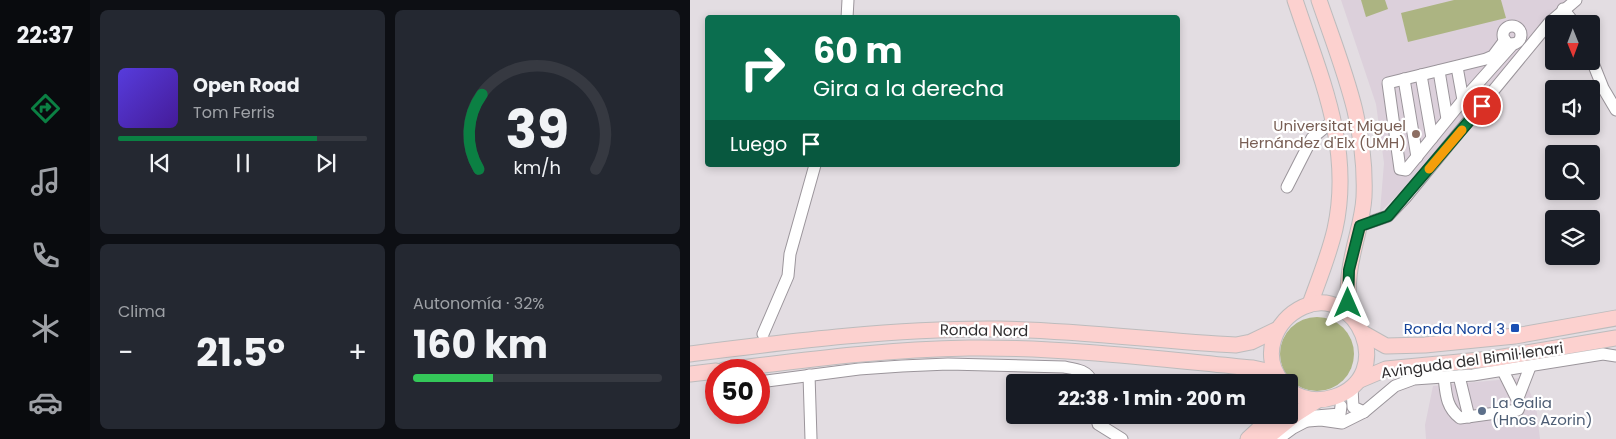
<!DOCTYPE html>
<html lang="es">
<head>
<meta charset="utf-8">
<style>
	:root { --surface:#171b24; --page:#242831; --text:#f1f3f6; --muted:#9ea1a6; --line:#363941; --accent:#0b8043 }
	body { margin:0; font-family:Poppins,sans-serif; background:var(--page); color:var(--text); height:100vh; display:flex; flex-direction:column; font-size:19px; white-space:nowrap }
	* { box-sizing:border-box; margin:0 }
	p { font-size:16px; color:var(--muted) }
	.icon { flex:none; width:28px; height:28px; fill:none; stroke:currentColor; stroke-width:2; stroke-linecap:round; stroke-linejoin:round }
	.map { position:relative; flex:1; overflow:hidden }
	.side { display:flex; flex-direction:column; gap:10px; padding:10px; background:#0d0f14; width:600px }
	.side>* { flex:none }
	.banner { position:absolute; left:15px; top:15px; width:475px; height:152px; border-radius:5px; box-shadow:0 2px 8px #0003; background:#0b6e4f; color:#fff; overflow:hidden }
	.needle { width:32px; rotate:179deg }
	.buttons { position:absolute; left:855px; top:15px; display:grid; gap:10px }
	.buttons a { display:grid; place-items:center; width:55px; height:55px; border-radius:5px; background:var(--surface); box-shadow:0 2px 8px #0003; font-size:25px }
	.speed { position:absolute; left:15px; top:359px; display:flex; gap:10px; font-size:25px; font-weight:700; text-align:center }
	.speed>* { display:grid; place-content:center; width:65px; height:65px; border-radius:50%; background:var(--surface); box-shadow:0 2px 8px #0003; line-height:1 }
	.speed .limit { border:8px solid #d22; background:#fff; color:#111 }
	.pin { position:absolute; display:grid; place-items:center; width:42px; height:42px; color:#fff; margin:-21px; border:2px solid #fff; border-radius:50%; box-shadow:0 1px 5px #0007 }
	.me { position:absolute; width:55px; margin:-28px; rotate:0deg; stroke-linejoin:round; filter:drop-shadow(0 0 4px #0008) }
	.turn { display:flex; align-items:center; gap:18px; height:105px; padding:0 25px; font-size:22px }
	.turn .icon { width:65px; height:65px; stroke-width:2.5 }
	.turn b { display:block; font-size:35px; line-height:42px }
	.then { display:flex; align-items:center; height:48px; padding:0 25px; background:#0003; gap:10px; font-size:19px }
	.big { font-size:38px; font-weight:700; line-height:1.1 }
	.side .tile { flex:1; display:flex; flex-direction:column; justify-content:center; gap:8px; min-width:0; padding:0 18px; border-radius:8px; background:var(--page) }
	.side .dial { align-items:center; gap:0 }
	.dial svg { height:130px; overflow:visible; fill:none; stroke:var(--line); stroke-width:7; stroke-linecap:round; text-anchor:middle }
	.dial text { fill:var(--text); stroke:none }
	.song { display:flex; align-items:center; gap:15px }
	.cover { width:60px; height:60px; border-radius:8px; background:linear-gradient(135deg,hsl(250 70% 55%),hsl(260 70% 35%)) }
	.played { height:5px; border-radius:2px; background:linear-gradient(90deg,var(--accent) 80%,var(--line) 80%) }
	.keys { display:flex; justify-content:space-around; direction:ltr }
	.heat { display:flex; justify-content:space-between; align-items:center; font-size:28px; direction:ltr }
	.charge { height:8px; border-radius:4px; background:linear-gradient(90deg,#34c759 32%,var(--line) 0) }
	.side .tiles { flex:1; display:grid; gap:10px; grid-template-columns:repeat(2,1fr) }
	.trip { position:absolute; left:316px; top:374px; width:292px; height:50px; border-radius:5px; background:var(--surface); box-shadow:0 2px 8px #0003; font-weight:700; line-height:50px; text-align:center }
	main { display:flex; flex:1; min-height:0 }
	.tab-bar { display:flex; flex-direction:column; width:90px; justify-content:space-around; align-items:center; background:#090b0e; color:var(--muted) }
	.tab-bar .icon { width:35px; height:35px }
	.tab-bar .selected { color:var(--accent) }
	.tab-bar b { font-size:22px; color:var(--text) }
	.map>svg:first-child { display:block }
	.built { fill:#dcd0db }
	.green { fill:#acb482 }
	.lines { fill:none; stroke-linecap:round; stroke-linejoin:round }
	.minor-casing { stroke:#9b959b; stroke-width:13 }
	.major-casing { stroke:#bdbcbd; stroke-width:17 }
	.minor { stroke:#fff; stroke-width:11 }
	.major { stroke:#fcd1cf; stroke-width:15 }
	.route-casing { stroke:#07532c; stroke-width:12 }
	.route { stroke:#0b8043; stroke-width:9 }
	.slow { stroke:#f59e0b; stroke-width:9 }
	.education-dot { fill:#8d6e63; stroke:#fff; stroke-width:2 }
	.transit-dot { fill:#1a4fb4; stroke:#fff; stroke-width:2 }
	.service-dot { fill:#5c6f8a; stroke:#fff; stroke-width:2 }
	.labels { text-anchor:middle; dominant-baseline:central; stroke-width:4.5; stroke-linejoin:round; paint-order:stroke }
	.education-label { font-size:15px; fill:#785e54; stroke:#fff; text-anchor:end }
	.transit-label { font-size:15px; fill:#164399; stroke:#fff; text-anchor:end }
	.street-label { font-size:15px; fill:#322f31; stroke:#fff }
	.service-label { font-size:15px; fill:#4e5e75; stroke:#fff; text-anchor:start }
</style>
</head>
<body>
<main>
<nav class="tab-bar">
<b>22:37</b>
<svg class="icon selected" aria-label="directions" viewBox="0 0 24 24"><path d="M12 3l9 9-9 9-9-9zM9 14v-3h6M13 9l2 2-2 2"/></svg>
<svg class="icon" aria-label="music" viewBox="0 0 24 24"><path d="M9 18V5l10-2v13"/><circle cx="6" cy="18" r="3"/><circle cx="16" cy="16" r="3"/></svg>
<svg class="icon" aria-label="phone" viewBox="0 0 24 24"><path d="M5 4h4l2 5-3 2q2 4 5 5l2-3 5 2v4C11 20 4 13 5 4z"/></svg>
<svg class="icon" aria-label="climate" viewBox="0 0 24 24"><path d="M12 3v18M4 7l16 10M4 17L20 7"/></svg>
<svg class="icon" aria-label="car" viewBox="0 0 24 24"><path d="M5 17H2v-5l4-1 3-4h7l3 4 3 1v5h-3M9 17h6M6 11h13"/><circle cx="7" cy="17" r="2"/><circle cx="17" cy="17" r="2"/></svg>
</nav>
<section class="side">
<div class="tiles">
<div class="tile">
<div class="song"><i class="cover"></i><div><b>Open Road</b><p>Tom Ferris</p></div></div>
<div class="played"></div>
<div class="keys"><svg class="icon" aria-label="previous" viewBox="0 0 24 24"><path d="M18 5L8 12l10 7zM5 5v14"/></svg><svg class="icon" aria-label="pause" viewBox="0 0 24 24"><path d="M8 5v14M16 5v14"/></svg><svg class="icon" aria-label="next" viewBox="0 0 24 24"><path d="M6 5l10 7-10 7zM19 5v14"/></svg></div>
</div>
<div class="tile dial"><svg viewBox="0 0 100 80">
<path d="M14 69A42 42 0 1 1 86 69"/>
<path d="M14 69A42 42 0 0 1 16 23" stroke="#0b8043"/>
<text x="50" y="56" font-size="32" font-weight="700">39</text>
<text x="50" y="72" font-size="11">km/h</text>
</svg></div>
<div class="tile"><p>Clima</p>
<div class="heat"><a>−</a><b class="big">21.5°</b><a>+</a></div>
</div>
<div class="tile"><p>Autonomía · 32%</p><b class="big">160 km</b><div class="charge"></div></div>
</div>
</section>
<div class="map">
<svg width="926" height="439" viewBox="0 0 926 439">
	<rect width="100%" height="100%" fill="#e3dde2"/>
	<g class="built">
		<path d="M651 0H881L868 9 717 186 690 212 694 163 686 104Z"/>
		<path d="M830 378 837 385 842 397H845L850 439H736L735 425 743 386Z"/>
	</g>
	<g class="green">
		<path d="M671 0H695L698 9 676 17Z"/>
		<path d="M764 0H811L816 18 718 42 711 13Z"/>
		<circle cx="627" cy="354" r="37"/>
	</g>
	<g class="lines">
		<g class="minor-casing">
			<g id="minor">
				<path d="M873 9 885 24"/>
				<path d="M157 18 158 0"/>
				<circle cx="822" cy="35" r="9"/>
				<path d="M815 40 803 56 796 59 698 83 710 169 716 170 773 100 823 44"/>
				<path d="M901 58 913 88 926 110"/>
				<path d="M767 67 773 100"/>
				<path d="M749 71 757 119"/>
				<path d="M731 75 742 138"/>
				<path d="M714 79 727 157"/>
				<path d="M597 187 622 138 644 120"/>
				<path d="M669 226 698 216 715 198 859 23 886 0"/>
				<path d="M73 334 98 276 100 254 125 165"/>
				<path d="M119 375 121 439"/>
				<path d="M769 376 779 417"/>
				<path d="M754 377C756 394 756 407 770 418L828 410 830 405 813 371"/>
				<path d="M69 382 169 369 212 366 258 364 374 367C385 369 398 370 402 382"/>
				<path d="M662 387 663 407 674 412"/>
				<path d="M828 398 840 367"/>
				<path d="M407 415 408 424 432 439"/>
				<path d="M618 421 631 420 652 423 674 412 705 386 724 379 783 375 913 354 926 356"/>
				<path d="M588 439 603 428 626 416 650 414 651 406"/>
			</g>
		</g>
		<g class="major-casing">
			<g id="major">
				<path d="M605 0C630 76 663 147 645 229 639 255 629 279 620 304"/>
				<path d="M629 0C652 67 677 124 674 197 673 216 667 234 663 253 658 274 657 293 659 314"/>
				<path d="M673 333 696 346 735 345 825 336 926 318"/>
				<path d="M0 354C103 341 205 328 309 329 388 330 467 341 546 345L561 342 586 330"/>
				<path d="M34 370C115 360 197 349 279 348 374 347 469 359 563 368L586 373"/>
				<path d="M0 374 26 371"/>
				<path d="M670 380 696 369 801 359 926 338"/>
				<path d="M592 382C570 355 585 320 613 307 667 282 708 376 644 397 629 402 613 400 600 391"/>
				<path d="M558 439 584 415"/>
				<path d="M575 439 606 414 628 400"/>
			</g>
		</g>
		<use href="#minor" class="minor"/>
		<use href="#major" class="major"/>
	</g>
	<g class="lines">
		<g class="route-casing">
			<path id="route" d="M658 303 659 270 670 226 698 216 792 106"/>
		</g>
		<use href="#route" class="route"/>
		<path class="slow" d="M739 169 772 130"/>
	</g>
	<circle class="education-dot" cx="726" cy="134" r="5"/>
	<rect class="transit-dot" x="820" y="323" width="10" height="10" rx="2.5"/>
	<circle class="service-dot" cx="792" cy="411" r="5"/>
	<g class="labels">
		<g class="education-label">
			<text x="716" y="125">Universitat Miguel<tspan x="716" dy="17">Hernández d'Elx (UMH)</tspan></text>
		</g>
		<g class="transit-label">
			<text x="815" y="328">Ronda Nord 3</text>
		</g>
		<g class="street-label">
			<text transform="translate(294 330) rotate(1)">Ronda Nord</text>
			<text transform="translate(782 360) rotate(-8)">Avinguda del Bimil·lenari</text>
		</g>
		<g class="service-label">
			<text x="802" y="402">La Galia<tspan x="802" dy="17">(Hnos Azorin)</tspan></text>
		</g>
	</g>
</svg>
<div class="buttons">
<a><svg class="needle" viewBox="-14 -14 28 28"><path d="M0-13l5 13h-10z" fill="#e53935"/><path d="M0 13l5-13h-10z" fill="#9ea1a6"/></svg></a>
<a><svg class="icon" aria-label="sound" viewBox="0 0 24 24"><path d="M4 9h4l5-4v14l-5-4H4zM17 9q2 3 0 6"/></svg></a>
<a><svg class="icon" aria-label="search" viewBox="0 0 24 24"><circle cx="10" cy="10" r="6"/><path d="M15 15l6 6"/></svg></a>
<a><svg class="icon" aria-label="layers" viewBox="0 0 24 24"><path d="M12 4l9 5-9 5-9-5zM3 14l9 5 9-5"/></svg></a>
</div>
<div class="speed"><div class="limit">50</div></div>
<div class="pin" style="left:792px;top:106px;background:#d93025"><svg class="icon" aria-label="arrive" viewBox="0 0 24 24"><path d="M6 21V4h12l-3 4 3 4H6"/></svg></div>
<svg class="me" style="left:658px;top:303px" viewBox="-20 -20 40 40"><path d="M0-17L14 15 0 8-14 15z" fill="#0b8043" stroke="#fff" stroke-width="4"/></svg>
<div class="trip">22:38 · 1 min · 200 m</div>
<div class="banner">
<div class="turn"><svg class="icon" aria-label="right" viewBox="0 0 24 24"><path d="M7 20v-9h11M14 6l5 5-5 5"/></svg><div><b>60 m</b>Gira a la derecha</div></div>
<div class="then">Luego<svg class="icon" aria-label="arrive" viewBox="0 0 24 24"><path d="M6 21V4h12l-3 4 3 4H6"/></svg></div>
</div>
</div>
</main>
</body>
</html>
